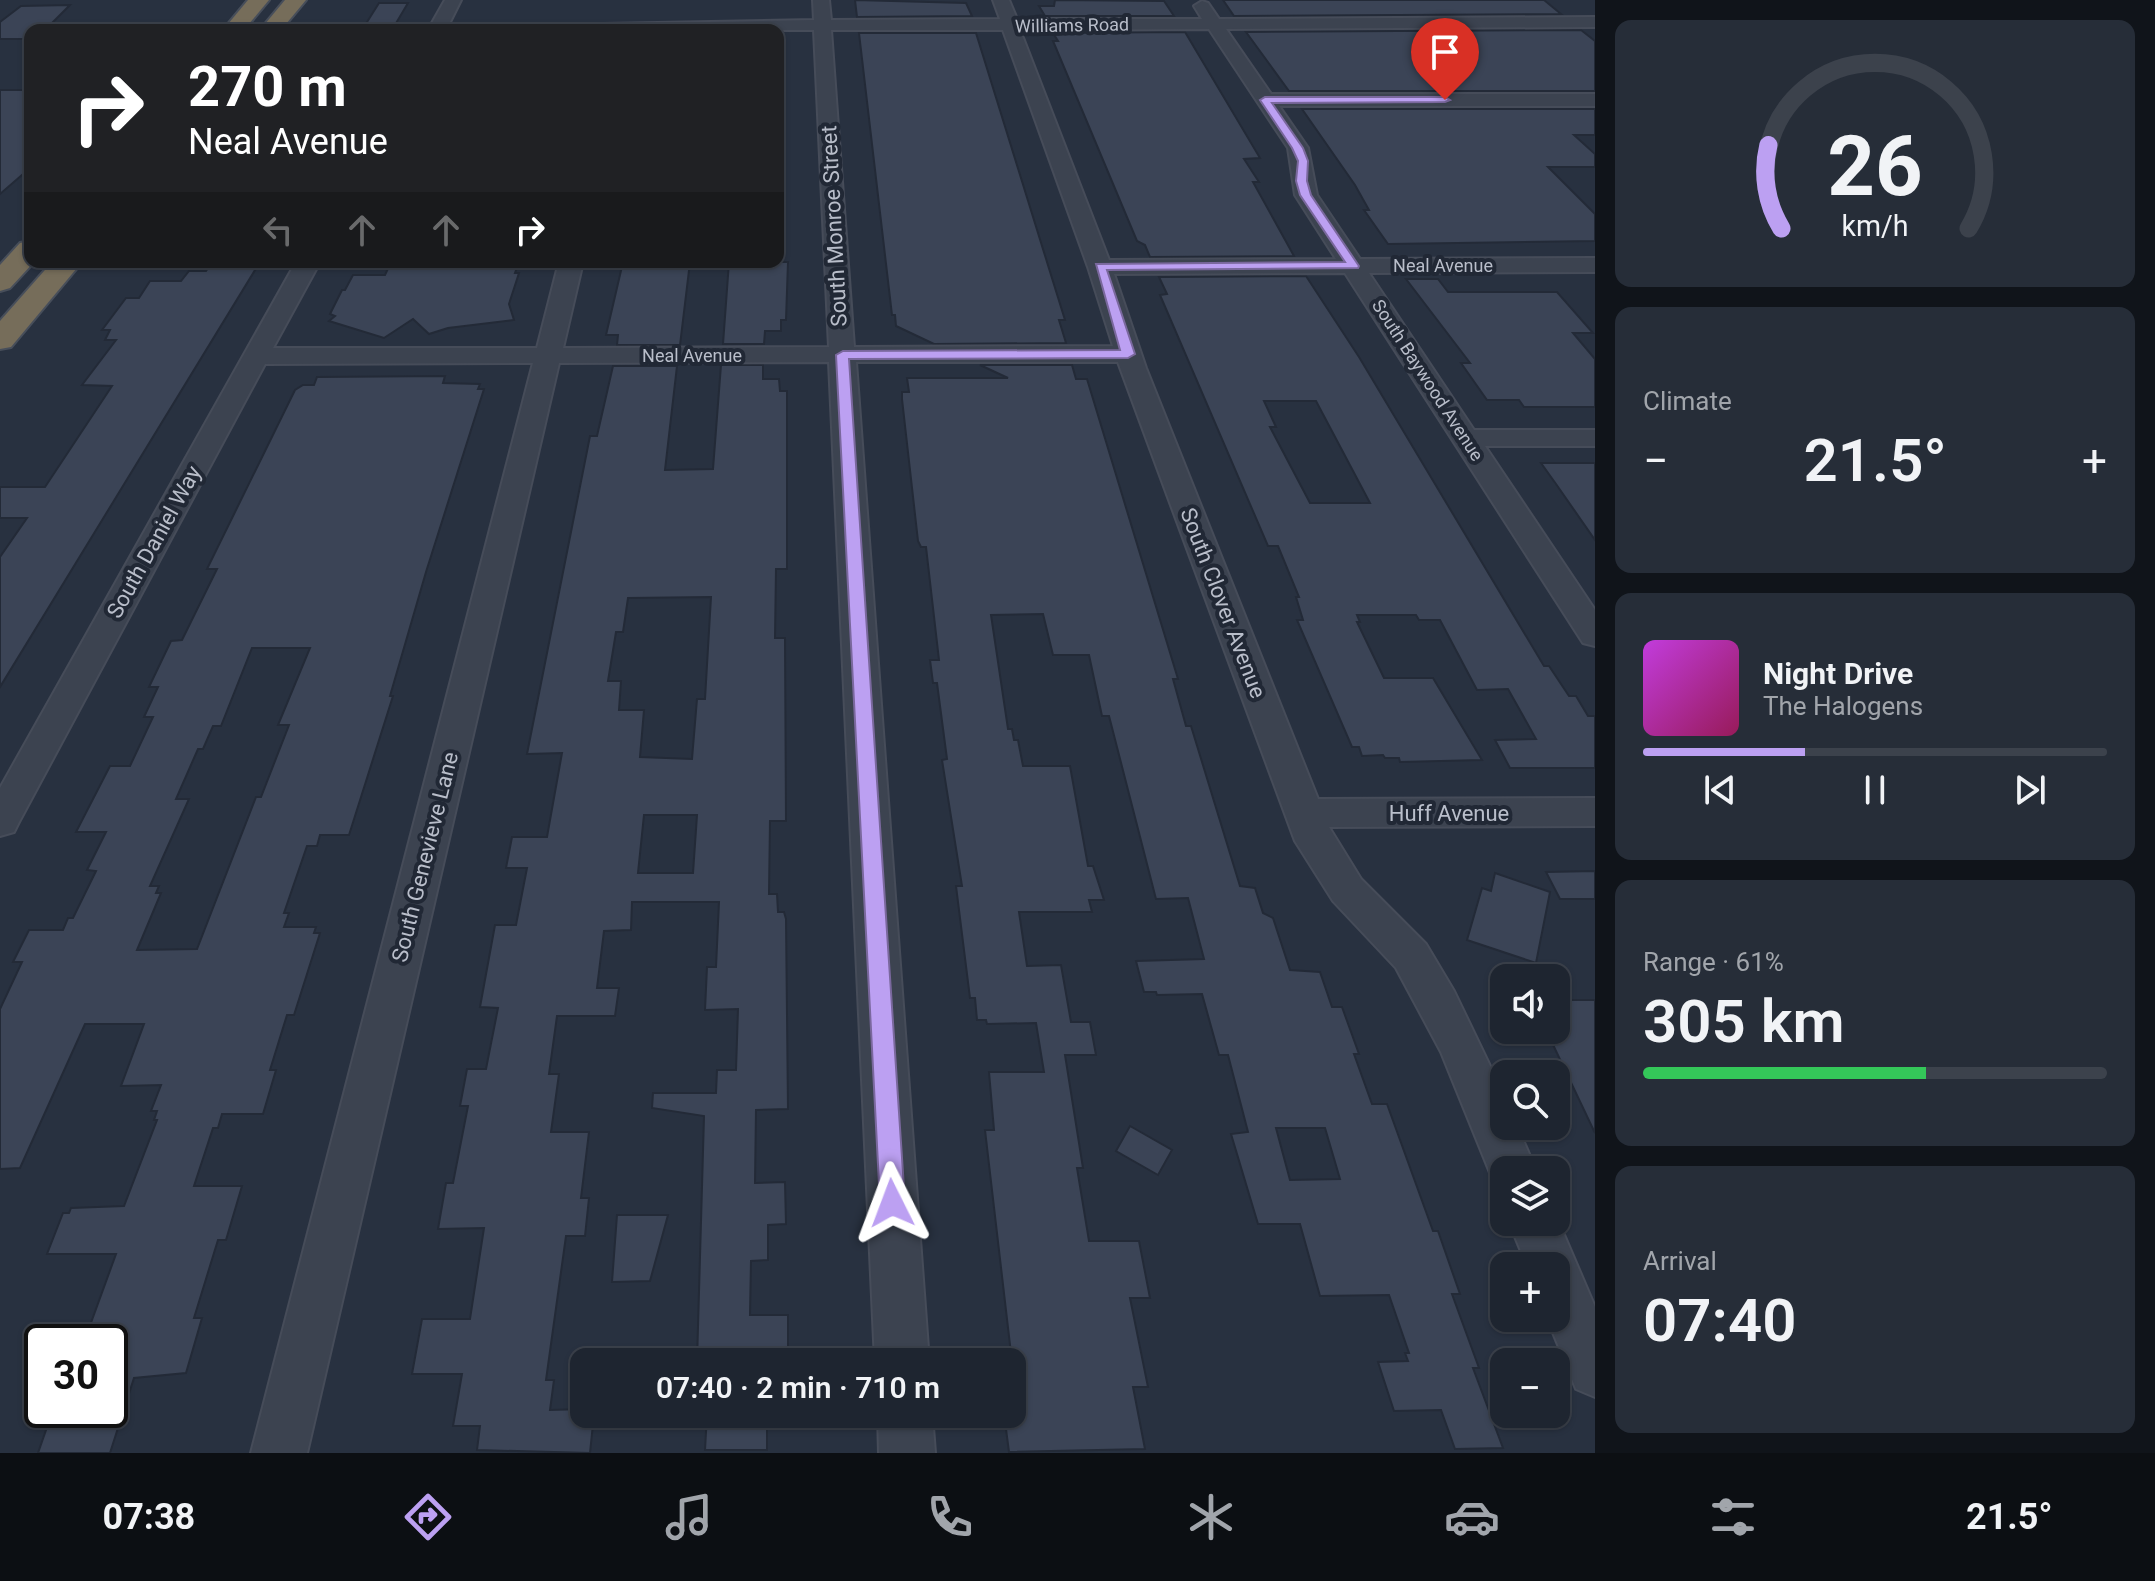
<!DOCTYPE html>
<html lang="en">
<head>
<meta charset="utf-8">
<style>
	:root { --surface:#1e2530; --page:#262d38; --text:#f1f3f6; --muted:#a1a5ab; --line:#3c424c; --accent:#bca0f2 }
	body { margin:0; font-family:Roboto,sans-serif; background:var(--page); color:var(--text); height:100vh; display:flex; flex-direction:column; font-size:30px; white-space:nowrap }
	* { box-sizing:border-box; margin:0 }
	p { font-size:26px; color:var(--muted) }
	.icon { flex:none; width:44px; height:44px; fill:none; stroke:currentColor; stroke-width:2; stroke-linecap:round; stroke-linejoin:round }
	.map { position:relative; flex:1; overflow:hidden }
	.details { display:flex; flex-direction:column; gap:20px; padding:20px; background:#10141a; width:560px }
	.details>* { flex:none }
	.banner { position:absolute; left:24px; top:24px; width:760px; height:244px; border-radius:16px; box-shadow:0 2px 6px #0004,0 0 0 2px var(--line); background:#202124; color:#fff; overflow:hidden }
	.tools { position:absolute; left:1490px; top:964px; display:grid; gap:16px }
	.tools a { display:grid; place-items:center; width:80px; height:80px; border-radius:16px; background:var(--surface); box-shadow:0 2px 6px #0004,0 0 0 2px var(--line); font-size:40px }
	.speed { position:absolute; left:24px; top:1324px; display:flex; gap:16px; font-size:40px; font-weight:700; text-align:center }
	.speed>* { display:grid; place-content:center; width:104px; height:104px; border-radius:50%; background:var(--surface); box-shadow:0 2px 6px #0004,0 0 0 2px var(--line); line-height:1 }
	.speed .limit { border:4px solid #111; border-radius:12px; background:#fff; color:#111 }
	.pin { position:absolute; display:grid; place-items:center; width:68px; height:68px; color:#fff; margin:-82px -34px; border-radius:50% 50% 50% 0; rotate:-45deg; box-shadow:0 0 8px #0007 }
	.pin .icon { rotate:45deg }
	.me { position:absolute; width:88px; margin:-44px; rotate:357deg; stroke-linejoin:round; filter:drop-shadow(0 0 6px #0008) }
	.turn { display:flex; align-items:center; gap:28px; height:168px; padding:0 32px; font-size:36px }
	.turn .icon { width:104px; height:104px; stroke-width:2.5 }
	.turn b { display:block; font-size:56px; line-height:68px }
	.lanes { display:flex; align-items:center; height:76px; padding:0 32px; background:#0003; justify-content:center; gap:40px; direction:ltr }
	.lanes .off { opacity:.35 }
	.big { font-size:60px; font-weight:600; line-height:1.1 }
	.details .card { flex:1; display:flex; flex-direction:column; justify-content:center; gap:12px; min-width:0; padding:0 28px; border-radius:16px; background:var(--page) }
	.details .dial { align-items:center; gap:0 }
	.dial svg { height:208px; overflow:visible; fill:none; stroke:var(--line); stroke-width:7; stroke-linecap:round; text-anchor:middle }
	.dial text { fill:var(--text); stroke:none }
	.song { display:flex; align-items:center; gap:24px }
	.cover { width:96px; height:96px; border-radius:12px; background:linear-gradient(135deg,hsl(290 70% 55%),hsl(330 70% 35%)) }
	.played { height:8px; border-radius:4px; background:linear-gradient(90deg,var(--accent) 35%,var(--line) 35%) }
	.keys { display:flex; justify-content:space-around; direction:ltr }
	.heat { display:flex; justify-content:space-between; align-items:center; font-size:44px; direction:ltr }
	.charge { height:12px; border-radius:6px; background:linear-gradient(90deg,#34c759 61%,var(--line) 0) }
	.trip { position:absolute; left:570px; top:1348px; width:456px; height:80px; border-radius:16px; background:var(--surface); box-shadow:0 2px 6px #0004,0 0 0 2px var(--line); font-weight:600; line-height:80px; text-align:center }
	.tabs { display:flex; height:128px; justify-content:space-around; align-items:center; background:#0c0f13; color:var(--muted) }
	.tabs .icon { width:56px; height:56px }
	.tabs .active { color:var(--accent) }
	.tabs b { font-size:36px; color:var(--text) }
	main { display:flex; flex:1; min-height:0 }
	.map>svg:first-child { display:block }
	.building { fill:#3b4456; stroke:#232a37; stroke-width:2; fill-rule:evenodd }
	.lines { fill:none; stroke-linecap:round; stroke-linejoin:round }
	.street-casing { stroke:#464c59; stroke-width:4 }
	.highway-casing { stroke:#474e5a; stroke-width:4 }
	.street { fill:#3c4350; fill-rule:evenodd }
	.highway { fill:#766d5a; fill-rule:evenodd }
	.route { fill:#bca0f2; stroke:#7a689d; stroke-width:2 }
	.labels { text-anchor:middle; dominant-baseline:central; stroke-width:8; stroke-linejoin:round; paint-order:stroke }
	.far-street-label { font-size:18px; fill:#b9beca; stroke:#212835 }
	.street-label { font-size:22px; fill:#b9beca; stroke:#212835 }
</style>
</head>
<body>
<main>
<div class="map">
<svg width="1595" height="1453" viewBox="0 0 1595 1453">
	<rect width="100%" height="100%" fill="#283140"/>
	<g class="building">
		<path d="M855 0 966 3 972 16 857 17Z"/>
		<path d="M1055 0 1164 1 1174 16H1045L1039 6H1054Z"/>
		<path d="M1223 0H1544L1561 14 1234 16Z"/>
		<path d="M379 3H408L392 30H362Z"/>
		<path d="M70 5 45 30H30V39H0V22L21 6Z"/>
		<path d="M1581 30 1595 41V91H1289L1246 32Z"/>
		<path d="M1185 32 1260 158 1244 159 1259 182H1253L1294 256 1150 257 1145 245 1137 241 1053 41H1058L1053 33Z"/>
		<path d="M859 33H976L1065 320H1059L1066 343 934 344 896 326 895 315H892Z"/>
		<path d="M0 90H30V168L0 194Z"/>
		<path d="M1302 109H1595V135H1574L1595 154V167H1548L1595 214V241L1388 244 1364 210H1369L1355 185Z"/>
		<path d="M212 262H260L0 687V557L27 518H0V487H45L112 386 82 385 116 340H105L110 330H102L126 298H139L150 281H181L189 271H206Z"/>
		<path d="M391 262H519L515 273H519L509 304 514 320 448 328 429 334 413 319 384 338 329 321 335 316 330 314 342 290H345L353 275H385Z"/>
		<path d="M623 262H690L680 345H617L618 335H606Z"/>
		<path d="M729 262H788L786 320H781V331H765L764 344H723Z"/>
		<path d="M1306 276 1359 357 1544 666H1549L1569 696H1576L1588 716H1595V768H1510L1495 740 1536 739 1508 689 1477 690 1440 620H1419L1416 615H1357L1360 622H1357L1384 678H1433L1482 760 1400 762 1399 758H1385L1383 755 1362 756 1359 747H1352L1297 620H1303L1296 597H1299L1278 546H1268L1160 295 1167 294 1159 277ZM1264 401H1316L1370 503H1310L1270 427H1276Z"/>
		<path d="M1406 279H1438L1448 292H1557L1593 333H1573L1595 359V407H1524L1519 400H1487L1461 363H1470Z"/>
		<path d="M721 365H763V379H779L780 391H787V569H776L775 638H785L786 821H770L769 894H777L778 912H784L786 919 788 1109 756 1110 755 1183 785 1182 786 1224 768 1225V1260L751 1261 750 1315H788V1362H697L704 1116 652 1108 653 1093H716L717 1070H736L738 1009 705 1010 707 967H716L719 902H632L631 930 604 931 597 988H619L615 1016H557L549 1074H559L551 1132H589L581 1198H589L585 1236H566L546 1380H554L550 1410 584 1409V1414H594L590 1453 477 1450 480 1426H453L462 1374H412L422 1319H470L484 1228 438 1229 446 1183H453L468 1106H460L467 1069H486L498 1008 480 1007 495 925H516L527 868H506L512 837H547L562 753 527 754 590 436H597L613 366H677L665 470 713 469ZM711 597 705 699H697L692 759 640 757 644 710H619L621 681H608L616 632H623L628 598ZM644 815H697L693 873H638Z"/>
		<path d="M980 365H1072L1076 379H1087L1178 679H1173L1186 726H1191L1240 886 1255 888 1263 913 1273 918 1290 970 1320 972 1332 1007H1342L1359 1054H1354L1372 1104H1387L1433 1231H1438L1460 1294H1452L1479 1368H1473L1503 1448 1455 1449 1441 1410 1394 1411 1378 1362 1408 1361 1405 1353H1409L1389 1295 1320 1296 1300 1224H1258L1231 1134 1248 1132 1228 1055H1219L1202 994 1157 995 1156 992H1144L1136 961 1204 959 1188 898 1156 899 1109 716H1102L1089 655H1053L1043 614 991 615 1008 729H1012L1014 740H1018L1023 766H1070L1088 866H1093L1104 900H1089L1092 912H1019L1027 966 1061 965 1071 1022H1090L1096 1055H1065L1083 1168H1077L1089 1241H1139L1150 1298H1130L1148 1387H1133L1145 1449 1009 1452 1004 1414H1012V1362L985 1130H994L989 1072H1044L1036 1023 987 1024 986 1020H977L975 998H970L956 886H962L942 760 947 759 937 683H933L930 660H939L926 547H921L918 541 902 399V392H909L907 378H1008ZM1276 1128H1325L1340 1179 1290 1180Z"/>
		<path d="M445 376 443 383 480 384 478 389H484L426 572 390 696H393L349 835H320L317 846H307L284 913H289L284 927H316L314 933H320L294 1015H287L270 1070H276L263 1114H222L218 1128H213L194 1186H242L226 1240H218L194 1318H202L186 1373 134 1378 110 1453H38L53 1410H110V1342H84L116 1254H47L63 1213H69L71 1208 124 1206 157 1120H154L157 1111H151L161 1085 121 1086 144 1024H85L20 1168 0 1169V1009L22 962H13L29 930H63L68 918H73L96 871 87 870 106 832H76L110 766H130L153 717H144L158 687H149L171 641 182 640 217 569H207L295 390 303 385H314L317 377ZM252 648H310L278 725H289L261 797H256L197 949 137 950 161 893H156L159 886H150L189 799H176L198 749H203L213 726H221Z"/>
		<path d="M1541 463H1595V540L1556 484Z"/>
		<path d="M1595 871V899H1560L1546 872Z"/>
		<path d="M1495 873 1550 892 1536 963 1467 940 1482 888 1491 891Z"/>
		<path d="M1556 1000H1595V1133L1546 1030H1556Z"/>
		<path d="M1130 1126 1172 1150 1158 1175 1116 1151Z"/>
		<path d="M617 1215H668L650 1281 612 1282Z"/>
		<path d="M707 1414H767V1450H705Z"/>
	</g>
	<g class="lines">
		<g class="street-casing">
			<g id="street">
				<path d="M445 0H461L446 30H428Z"/>
				<path d="M813 0H829L831 20 1000 19 993 0H1009L1017 19H1202L1194 6 1202 1 1208 3 1219 19 1595 17V27L1226 29 1271 94H1595V106H1279L1308 148 1317 195 1360 259 1595 258V272L1369 273 1474 430H1595V446H1485L1595 610V646L1583 643 1345 273 1114 274 1146 368 1318 799 1595 798V826L1329 827 1361 879 1426 944 1454 991 1504 1095V1126H1517L1536 1170H1504V1189L1495 1185 1441 1052 1396 968 1333 901 1295 841 1118 362H856L929 1362H875L829 362 559 363 307 1453H251L533 363 265 364 19 822 14 832 0 836V788L296 262H320L273 348H537L559 262H583L563 348 829 347 814 30H540L549 25 814 20ZM1209 29 1288 148 1295 195 1336 259 1109 260 1020 30ZM831 30H1003L1088 267 1113 346 854 347Z"/>
				<path d="M1556 1216 1595 1307V1397L1576 1389 1547 1318H1556V1266H1527L1509 1222H1556Z"/>
				<path d="M878 1414H932L935 1453H879Z"/>
			</g>
		</g>
		<g class="highway-casing">
			<g id="highway">
				<path d="M248 0H269L244 30H223Z"/>
				<path d="M285 0H306L281 30H260Z"/>
				<path d="M30 241V262H34L10 288 0 291V265L20 243Z"/>
				<path d="M52 262H82L11 347 0 349V321Z"/>
			</g>
		</g>
		<use href="#street" class="street"/>
		<use href="#highway" class="highway"/>
	</g>
	<path class="route" d="M1265 97H1445L1450 100 1445 102 1272 103 1303 148 1308 161 1307 181 1311 195 1359 266 1358 268 1107 270 1135 354 1128 358 849 359 905 1203 901 1212 892 1215 884 1212 880 1203 836 355 843 351 1120 350 1096 264 1345 262 1300 195 1296 181 1298 161 1292 148 1260 100Z"/>
	<g class="labels">
		<g class="far-street-label">
			<text transform="translate(1072 25) rotate(-1)">Williams Road</text>
			<text x="1443" y="265">Neal Avenue</text>
			<text x="692" y="355">Neal Avenue</text>
			<text transform="translate(1428 380) rotate(57)">South Baywood Avenue</text>
		</g>
		<g class="street-label">
			<text transform="translate(834 226) rotate(-93)">South Monroe Street</text>
			<text transform="translate(154 542) rotate(-61)">South Daniel Way</text>
			<text transform="translate(1223 603) rotate(69)">South Clover Avenue</text>
			<text x="1449" y="813">Huff Avenue</text>
			<text transform="translate(425 857) rotate(-76)">South Genevieve Lane</text>
		</g>
	</g>
</svg>
<div class="tools">
<a><svg class="icon" aria-label="sound" viewBox="0 0 24 24"><path d="M4 9h4l5-4v14l-5-4H4zM17 9q2 3 0 6"/></svg></a>
<a><svg class="icon" aria-label="search" viewBox="0 0 24 24"><circle cx="10" cy="10" r="6"/><path d="M15 15l6 6"/></svg></a>
<a><svg class="icon" aria-label="layers" viewBox="0 0 24 24"><path d="M12 4l9 5-9 5-9-5zM3 14l9 5 9-5"/></svg></a>
<a>+</a>
<a>−</a>
</div>
<div class="speed"><div class="limit">30</div></div>
<div class="pin" style="left:1445px;top:100px;background:#d93025"><svg class="icon" aria-label="arrive" viewBox="0 0 24 24"><path d="M6 21V4h12l-3 4 3 4H6"/></svg></div>
<svg class="me" style="left:892px;top:1203px" viewBox="-20 -20 40 40"><path d="M0-17L14 15 0 8-14 15z" fill="#bca0f2" stroke="#fff" stroke-width="4"/></svg>
<div class="trip">07:40 · 2 min · 710 m</div>
<div class="banner">
<div class="turn"><svg class="icon" aria-label="right" viewBox="0 0 24 24"><path d="M7 20v-9h11M14 6l5 5-5 5"/></svg><div><b>270 m</b>Neal Avenue</div></div>
<div class="lanes"><svg class="icon off" aria-label="left" viewBox="0 0 24 24"><path d="M17 20v-9H6M10 6l-5 5 5 5"/></svg><svg class="icon off" aria-label="ahead" viewBox="0 0 24 24"><path d="M12 20V5M6 11l6-6 6 6"/></svg><svg class="icon off" aria-label="ahead" viewBox="0 0 24 24"><path d="M12 20V5M6 11l6-6 6 6"/></svg><svg class="icon" aria-label="right" viewBox="0 0 24 24"><path d="M7 20v-9h11M14 6l5 5-5 5"/></svg></div>
</div>
</div>
<section class="details">
<div class="card dial"><svg viewBox="0 0 100 80">
<path d="M14 69A42 42 0 1 1 86 69"/>
<path d="M14 69A42 42 0 0 1 9 37" stroke="#bca0f2"/>
<text x="50" y="56" font-size="32" font-weight="700">26</text>
<text x="50" y="72" font-size="11">km/h</text>
</svg></div>
<div class="card"><p>Climate</p>
<div class="heat"><a>−</a><b class="big">21.5°</b><a>+</a></div>
</div>
<div class="card">
<div class="song"><i class="cover"></i><div><b>Night Drive</b><p>The Halogens</p></div></div>
<div class="played"></div>
<div class="keys"><svg class="icon" aria-label="previous" viewBox="0 0 24 24"><path d="M18 5L8 12l10 7zM5 5v14"/></svg><svg class="icon" aria-label="pause" viewBox="0 0 24 24"><path d="M8 5v14M16 5v14"/></svg><svg class="icon" aria-label="next" viewBox="0 0 24 24"><path d="M6 5l10 7-10 7zM19 5v14"/></svg></div>
</div>
<div class="card"><p>Range · 61%</p><b class="big">305 km</b><div class="charge"></div></div>
<div class="card"><p>Arrival</p><b class="big">07:40</b></div>
</section>
</main>
<nav class="tabs">
<b>07:38</b>
<svg class="icon active" aria-label="directions" viewBox="0 0 24 24"><path d="M12 3l9 9-9 9-9-9zM9 14v-3h6M13 9l2 2-2 2"/></svg>
<svg class="icon" aria-label="music" viewBox="0 0 24 24"><path d="M9 18V5l10-2v13"/><circle cx="6" cy="18" r="3"/><circle cx="16" cy="16" r="3"/></svg>
<svg class="icon" aria-label="phone" viewBox="0 0 24 24"><path d="M5 4h4l2 5-3 2q2 4 5 5l2-3 5 2v4C11 20 4 13 5 4z"/></svg>
<svg class="icon" aria-label="climate" viewBox="0 0 24 24"><path d="M12 3v18M4 7l16 10M4 17L20 7"/></svg>
<svg class="icon" aria-label="car" viewBox="0 0 24 24"><path d="M5 17H2v-5l4-1 3-4h7l3 4 3 1v5h-3M9 17h6M6 11h13"/><circle cx="7" cy="17" r="2"/><circle cx="17" cy="17" r="2"/></svg>
<svg class="icon" aria-label="filters" viewBox="0 0 24 24"><path d="M4 7h16M4 17h16"/><circle cx="9" cy="7" r="2"/><circle cx="15" cy="17" r="2"/></svg>
<b>21.5°</b>
</nav>
</body>
</html>
